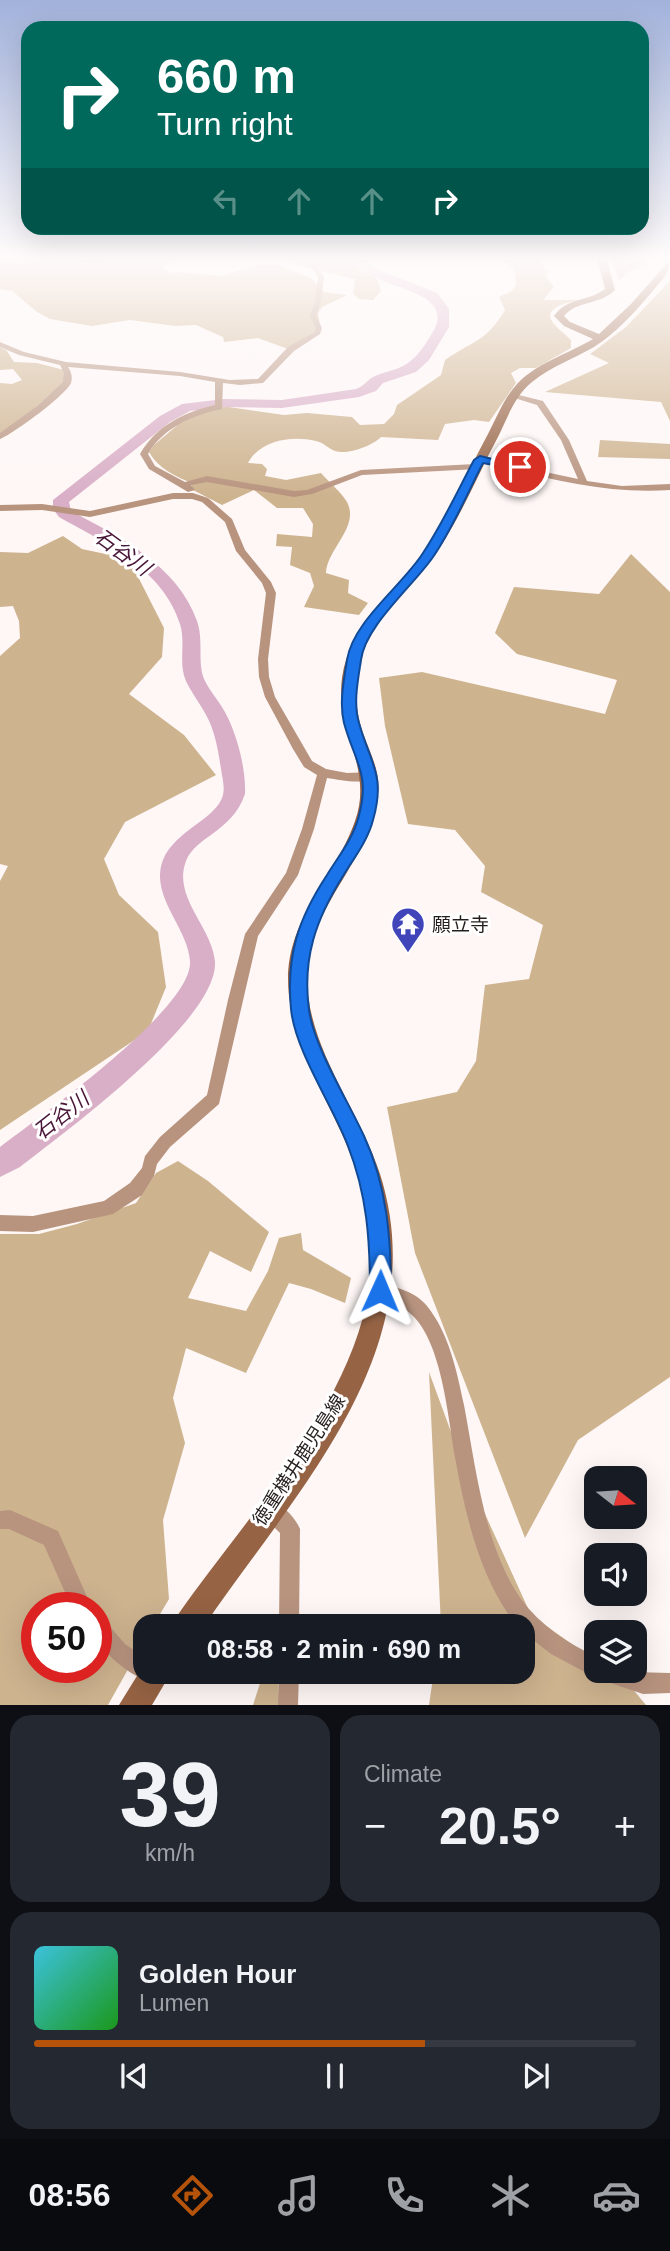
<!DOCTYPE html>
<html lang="en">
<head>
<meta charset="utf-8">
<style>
	:root { --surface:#171b24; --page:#242831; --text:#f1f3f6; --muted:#9ea1a6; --line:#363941; --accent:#b45309 }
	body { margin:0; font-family:Helvetica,"Noto Sans JP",sans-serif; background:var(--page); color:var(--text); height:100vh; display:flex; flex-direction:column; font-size:26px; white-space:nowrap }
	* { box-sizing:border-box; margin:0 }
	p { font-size:23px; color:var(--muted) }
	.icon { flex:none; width:38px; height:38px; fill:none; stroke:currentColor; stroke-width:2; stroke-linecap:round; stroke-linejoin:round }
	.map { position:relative; height:1705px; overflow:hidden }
	.details { display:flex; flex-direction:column; gap:10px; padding:10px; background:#0d0f14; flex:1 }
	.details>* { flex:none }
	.hud { position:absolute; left:21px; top:21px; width:628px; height:214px; border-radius:21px; box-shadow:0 7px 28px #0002; background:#00695c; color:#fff; overflow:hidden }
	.needle { width:46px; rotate:107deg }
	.tools { position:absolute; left:584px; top:1466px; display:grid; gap:14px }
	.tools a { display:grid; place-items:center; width:63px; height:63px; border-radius:14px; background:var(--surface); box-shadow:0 7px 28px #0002; font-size:35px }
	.speed { position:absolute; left:21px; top:1592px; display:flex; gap:14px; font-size:35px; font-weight:700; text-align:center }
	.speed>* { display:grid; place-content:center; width:91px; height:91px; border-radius:50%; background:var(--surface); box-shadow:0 7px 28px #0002; line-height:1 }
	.speed .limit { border:10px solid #d22; background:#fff; color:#111 }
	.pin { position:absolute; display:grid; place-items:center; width:60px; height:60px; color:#fff; margin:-30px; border:4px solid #fff; border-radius:50%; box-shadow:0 2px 7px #0007 }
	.me { position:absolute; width:77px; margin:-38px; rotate:1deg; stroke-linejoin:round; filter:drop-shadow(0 0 5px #0008) }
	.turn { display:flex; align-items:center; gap:24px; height:147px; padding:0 21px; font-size:32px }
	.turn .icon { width:91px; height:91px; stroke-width:2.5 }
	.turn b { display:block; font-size:49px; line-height:60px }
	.lanes { display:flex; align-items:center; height:66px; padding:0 21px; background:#0003; justify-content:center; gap:35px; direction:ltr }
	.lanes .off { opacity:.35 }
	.big { font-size:52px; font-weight:600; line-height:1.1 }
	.details .tile { flex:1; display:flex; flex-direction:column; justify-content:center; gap:10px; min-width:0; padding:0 24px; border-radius:21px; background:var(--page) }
	.details .dial { align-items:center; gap:0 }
	.dial b { font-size:91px; line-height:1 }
	.song { display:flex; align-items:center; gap:21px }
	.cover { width:84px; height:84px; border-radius:10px; background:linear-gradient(135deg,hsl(190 70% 55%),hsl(120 70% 35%)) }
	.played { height:7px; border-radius:4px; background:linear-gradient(90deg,var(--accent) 65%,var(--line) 65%) }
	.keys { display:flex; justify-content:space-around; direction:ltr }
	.heat { display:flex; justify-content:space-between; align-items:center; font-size:38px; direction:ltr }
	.details .tiles { flex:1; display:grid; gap:10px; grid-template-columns:1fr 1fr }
	.tile:last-child { grid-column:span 2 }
	.trip { position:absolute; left:133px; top:1614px; width:402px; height:70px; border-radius:21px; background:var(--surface); box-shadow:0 7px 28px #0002; font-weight:600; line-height:70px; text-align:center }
	.tab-bar { display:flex; height:112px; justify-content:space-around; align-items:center; background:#090b0e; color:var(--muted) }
	.tab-bar .icon { width:49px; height:49px }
	.tab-bar .current { color:var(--accent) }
	.tab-bar b { font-size:32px; color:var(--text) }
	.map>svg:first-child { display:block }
	.forest { fill:#ceb38f; fill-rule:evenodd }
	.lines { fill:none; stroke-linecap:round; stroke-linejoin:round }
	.river { fill:#d9afc7; fill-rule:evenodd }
	.street { fill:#b8947f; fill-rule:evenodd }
	.secondary { fill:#966344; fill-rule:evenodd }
	.route { fill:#1a73e8; stroke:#114b97; stroke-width:2 }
	.labels { text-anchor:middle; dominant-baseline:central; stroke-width:6; stroke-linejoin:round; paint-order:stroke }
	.poi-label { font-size:19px; fill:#241e1d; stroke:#fff; text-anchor:start }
	.street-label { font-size:19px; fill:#241e1d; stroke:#fff }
	.water-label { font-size:21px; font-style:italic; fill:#491738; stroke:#fff }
</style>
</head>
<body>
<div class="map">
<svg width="670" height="1705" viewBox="0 0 670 1705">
	<rect width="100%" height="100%" fill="#fef7f6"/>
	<g class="forest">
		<path d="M0 257H176L162 268 171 273 180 272 221 276 258 265H279L311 278 324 292 347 295 322 307 318 313 320 325 316 332 288 349 258 338 224 342 223 337 196 325 175 326 130 320 92 326 50 319 37 312 12 291 0 289Z"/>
		<path d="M296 257H348L358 268 377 279 381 291 373 300 359 299 353 294 355 279 294 265Z"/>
		<path d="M501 257H534L548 271 545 275 554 287 543 300H582C572 301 539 307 554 324 559 330 565 334 571 340V348L536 368H520L511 373 516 383 489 422 474 420 445 424 438 440 381 437C372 446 348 455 335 451 329 449 323 442 316 441 292 435 260 440 248 463L262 464 267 469 265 476 286 480 321 473C329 482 341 492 347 502 360 527 327 549 326 573L349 580 348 593 368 603 359 615 304 607 314 586 310 573 290 565 292 547 276 546 277 534 312 537 313 524 303 508H277L254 490 222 505 193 490 191 483C174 475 159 469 149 452L154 445 180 423 207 409 222 406 284 415 307 413 352 417 360 425 384 424 394 414 397 405 441 375 445 360C475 339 485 343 505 310L499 297 512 291 516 285 515 271Z"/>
		<path d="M611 257H645L649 265 630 271 619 280Z"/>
		<path d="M670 281V421L661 402 545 392 609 363 590 354 626 327Z"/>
		<path d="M0 347 7 351 14 362 37 363 64 370 65 381 0 439V383L12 384 22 380 13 369 0 370Z"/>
		<path d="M600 440 670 444V459L598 457Z"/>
		<path d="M63 536 82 549 129 559 164 628 162 657 129 694 184 735 216 775 125 822 104 859 119 895 158 932 166 987 148 1031 0 1130V881L8 866 0 864V656L20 638 19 621 13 606 0 607V552L28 553Z"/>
		<path d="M631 554 670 592V1377L578 1440 525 1538 415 1253 387 1107 457 1092 476 1061 485 985 529 979 543 925 481 892 485 866 455 830 408 824 385 726 379 678 422 672 605 714 617 680 517 654 495 633 514 587 599 594Z"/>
		<path d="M178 1161 208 1181 269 1232 251 1272 210 1251 188 1298 246 1311 268 1271 279 1238 301 1233 303 1250 351 1278 345 1303 311 1289 289 1283 246 1373 186 1348 173 1398 185 1443 163 1520 169 1599 153 1626H145V1639L108 1705H0V1234H39L77 1224 136 1203 156 1173ZM37 1608H96V1668H37Z"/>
		<path d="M429 1372 465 1470 531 1615 597 1662V1671C620 1671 632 1688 646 1705H429L434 1671H523V1626H441Z"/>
		<path d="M278 1672 279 1705H253L263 1674Z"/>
	</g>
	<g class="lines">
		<path class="river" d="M353 257H365L374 268 437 293 449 309V327L429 360 416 372 383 383 376 391 359 397 282 408 224 407 190 411 170 422 69 502 71 511C120 537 177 565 197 621 204 641 197 661 204 679 210 692 221 703 227 716 238 738 246 770 245 794 232 832 196 836 186 861 172 897 213 928 215 962 218 1020 65 1132 20 1167L0 1177V1147C38 1118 194 1008 190 961 188 927 149 896 163 860 175 830 217 819 223 795 225 786 222 777 221 769 218 750 215 730 205 713 199 702 191 692 186 681 178 663 186 643 180 624 163 569 105 543 59 517L53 509V500L160 416 182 404 224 399 282 400 356 389C364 386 366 381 373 377 378 374 387 372 393 370 413 364 421 351 431 335 464 285 364 292 353 257Z"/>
		<g class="street">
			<path d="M26 257 99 259 135 257 99 263Z"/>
			<path d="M309 257H315L313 261 324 277 321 301 316 316 322 328 320 334 294 351 263 383 240 385 223 383 222 409C193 415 164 427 148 454L155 466 185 482 207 476 294 491 307 490 361 470 475 464 479 467 478 469 362 475 312 494 294 497 207 482 191 485 195 490 188 492 149 469 140 454C156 426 184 412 215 405V382L180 376 68 367C71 371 73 377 71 383 66 395 13 434 0 439V433L37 406 63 382 64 373 60 365 19 355 0 347V342L24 352 66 362 180 372 230 380 258 379 288 347 315 332 316 328 310 316 315 301 318 277 307 261Z"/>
			<path d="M511 393 543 401 569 440 587 481 622 486 670 484V490C603 495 542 476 477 462V458H480L578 479 561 440 537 405 511 397Z"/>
			<path d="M173 493H193L208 498 232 519 245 550 271 582 276 593 268 659 269 677 275 697 312 761 326 769 347 773 371 772 377 776C365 786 342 780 327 778L314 829 298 875 258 936 219 1104 170 1147 157 1164 154 1176 142 1195 113 1214 33 1232 0 1231V1215L33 1216 104 1201 130 1183 142 1168 145 1156 160 1137 207 1095 228 1000 245 934 286 873 302 829 317 775 304 767 293 749 265 697 259 677 258 659 266 593 262 583 236 551 225 522 202 502 192 499H173L90 517 42 510 0 511V505L42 504 90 511Z"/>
			<path d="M380 1283C397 1288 415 1291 427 1306 449 1333 457 1372 464 1405 476 1468 484 1546 521 1599 540 1625 568 1644 597 1657V1671L670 1673V1693L643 1694 596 1678 551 1654 523 1632V1626H517C480 1580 465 1514 455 1457 448 1417 442 1343 412 1315 401 1304 388 1303 374 1297L372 1291 374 1285Z"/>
			<path d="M270 1500C282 1504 295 1517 300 1529L299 1626H279L280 1533 263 1516 261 1509 263 1502Z"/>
			<path d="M10 1510 58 1531 92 1608H72L44 1545 9 1529H0V1511Z"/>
			<path d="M96 1616 103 1619 125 1644 145 1658V1671H155L152 1677 145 1680C125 1672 110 1657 96 1641Z"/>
			<path d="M279 1671H299L298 1705H278Z"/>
		</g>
		<g class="secondary">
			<path d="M597 257H606L615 290C601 305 577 300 564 316L570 322 599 334 631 304 670 260C670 274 659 283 651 293 634 313 616 333 594 347 573 359 550 367 532 382 515 396 508 416 499 435 479 472 463 512 440 547 416 584 376 613 362 655 354 680 354 708 363 733 370 753 381 772 378 794 371 861 308 906 307 975 306 1047 359 1108 380 1174 436 1350 295 1492 204 1626H173L177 1616C244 1520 351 1407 369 1289 376 1237 363 1180 341 1132 322 1090 297 1049 290 1003 277 925 332 886 355 821 374 768 335 731 342 678 350 621 400 590 429 544 451 509 468 471 488 434 497 417 504 398 517 384 538 362 568 354 593 339L564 326 554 316C567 297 588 302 605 289Z"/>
			<path d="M145 1663V1671H172L152 1705H119Z"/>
		</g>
	</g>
	<linearGradient id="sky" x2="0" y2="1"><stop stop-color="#a2b2db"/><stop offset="0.52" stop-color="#fffbfb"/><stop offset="1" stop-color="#fffbfb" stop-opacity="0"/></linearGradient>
	<rect width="670" height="496" fill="url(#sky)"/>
	<path class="route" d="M480 456 525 467 520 470 483 463C467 494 453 528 433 557 413 586 365 626 361 660 358 680 353 703 359 723 370 763 386 775 373 820 368 840 354 858 343 876 316 919 302 958 309 1010 314 1047 348 1101 364 1136 387 1186 391 1238 391 1291L388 1299 380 1302 373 1299 370 1291C370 1239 367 1195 348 1146 333 1106 295 1051 291 1009 286 956 298 919 327 875 338 857 352 840 358 819 371 774 355 763 344 723 339 703 344 679 347 660 353 621 403 585 423 553 443 523 458 490 474 460Z"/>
	<defs>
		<g id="temple-pin" transform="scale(1.75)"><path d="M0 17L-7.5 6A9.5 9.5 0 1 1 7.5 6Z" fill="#4046ba" stroke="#fff"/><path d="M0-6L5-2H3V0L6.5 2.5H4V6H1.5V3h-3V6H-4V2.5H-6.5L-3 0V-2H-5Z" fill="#fff"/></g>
	</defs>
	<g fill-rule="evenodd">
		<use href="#temple-pin" x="408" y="924"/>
	</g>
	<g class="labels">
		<g class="poi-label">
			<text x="432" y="924">願立寺</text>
		</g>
		<g class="street-label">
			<text transform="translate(299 1460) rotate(-57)">徳重横井鹿児島線</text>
		</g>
		<g class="water-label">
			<text transform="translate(123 552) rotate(36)">石谷川</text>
			<text transform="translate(61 1115) rotate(-38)">石谷川</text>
		</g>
	</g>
</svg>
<div class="tools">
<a><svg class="needle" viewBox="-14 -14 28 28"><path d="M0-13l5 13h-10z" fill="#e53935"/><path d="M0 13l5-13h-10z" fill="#9ea1a6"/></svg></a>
<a><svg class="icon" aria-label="sound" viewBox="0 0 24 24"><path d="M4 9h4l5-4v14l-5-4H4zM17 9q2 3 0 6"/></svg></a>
<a><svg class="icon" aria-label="layers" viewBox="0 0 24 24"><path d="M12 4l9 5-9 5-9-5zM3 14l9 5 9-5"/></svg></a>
</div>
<div class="speed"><div class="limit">50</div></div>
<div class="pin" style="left:520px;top:467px;background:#d93025"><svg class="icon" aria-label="arrive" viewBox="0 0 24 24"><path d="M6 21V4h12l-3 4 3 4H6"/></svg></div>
<svg class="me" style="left:380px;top:1291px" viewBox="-20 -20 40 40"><path d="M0-17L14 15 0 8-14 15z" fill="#1a73e8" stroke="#fff" stroke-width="4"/></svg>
<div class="trip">08:58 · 2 min · 690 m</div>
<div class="hud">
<div class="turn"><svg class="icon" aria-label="right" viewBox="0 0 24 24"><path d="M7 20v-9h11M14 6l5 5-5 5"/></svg><div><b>660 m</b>Turn right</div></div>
<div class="lanes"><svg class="icon off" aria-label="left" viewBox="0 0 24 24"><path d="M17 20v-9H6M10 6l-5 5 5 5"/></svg><svg class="icon off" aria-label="ahead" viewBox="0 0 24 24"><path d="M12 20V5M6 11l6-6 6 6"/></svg><svg class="icon off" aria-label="ahead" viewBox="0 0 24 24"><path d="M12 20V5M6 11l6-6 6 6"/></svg><svg class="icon" aria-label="right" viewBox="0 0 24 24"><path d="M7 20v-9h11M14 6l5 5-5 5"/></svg></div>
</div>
</div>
<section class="details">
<div class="tiles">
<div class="tile dial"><b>39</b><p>km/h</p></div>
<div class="tile"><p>Climate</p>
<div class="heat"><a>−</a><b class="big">20.5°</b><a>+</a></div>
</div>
<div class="tile">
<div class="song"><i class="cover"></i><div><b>Golden Hour</b><p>Lumen</p></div></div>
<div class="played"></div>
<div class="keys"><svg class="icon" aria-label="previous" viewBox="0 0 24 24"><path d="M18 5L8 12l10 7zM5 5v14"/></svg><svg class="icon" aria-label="pause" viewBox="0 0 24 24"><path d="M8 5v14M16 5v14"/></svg><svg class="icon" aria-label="next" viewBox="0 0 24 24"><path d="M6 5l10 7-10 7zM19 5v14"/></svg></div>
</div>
</div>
</section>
<nav class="tab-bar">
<b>08:56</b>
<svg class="icon current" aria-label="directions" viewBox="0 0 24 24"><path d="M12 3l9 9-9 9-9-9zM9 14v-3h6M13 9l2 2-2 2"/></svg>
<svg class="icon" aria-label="music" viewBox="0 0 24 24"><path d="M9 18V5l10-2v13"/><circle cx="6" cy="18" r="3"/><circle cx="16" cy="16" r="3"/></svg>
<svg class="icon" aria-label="phone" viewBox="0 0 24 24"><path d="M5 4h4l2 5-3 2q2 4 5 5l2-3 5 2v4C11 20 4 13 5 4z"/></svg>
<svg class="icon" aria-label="climate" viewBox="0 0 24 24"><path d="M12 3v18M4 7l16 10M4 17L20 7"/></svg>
<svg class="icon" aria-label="car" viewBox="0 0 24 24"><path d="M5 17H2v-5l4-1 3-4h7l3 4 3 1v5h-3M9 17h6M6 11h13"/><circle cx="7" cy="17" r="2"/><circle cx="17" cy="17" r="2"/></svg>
</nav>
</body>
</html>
